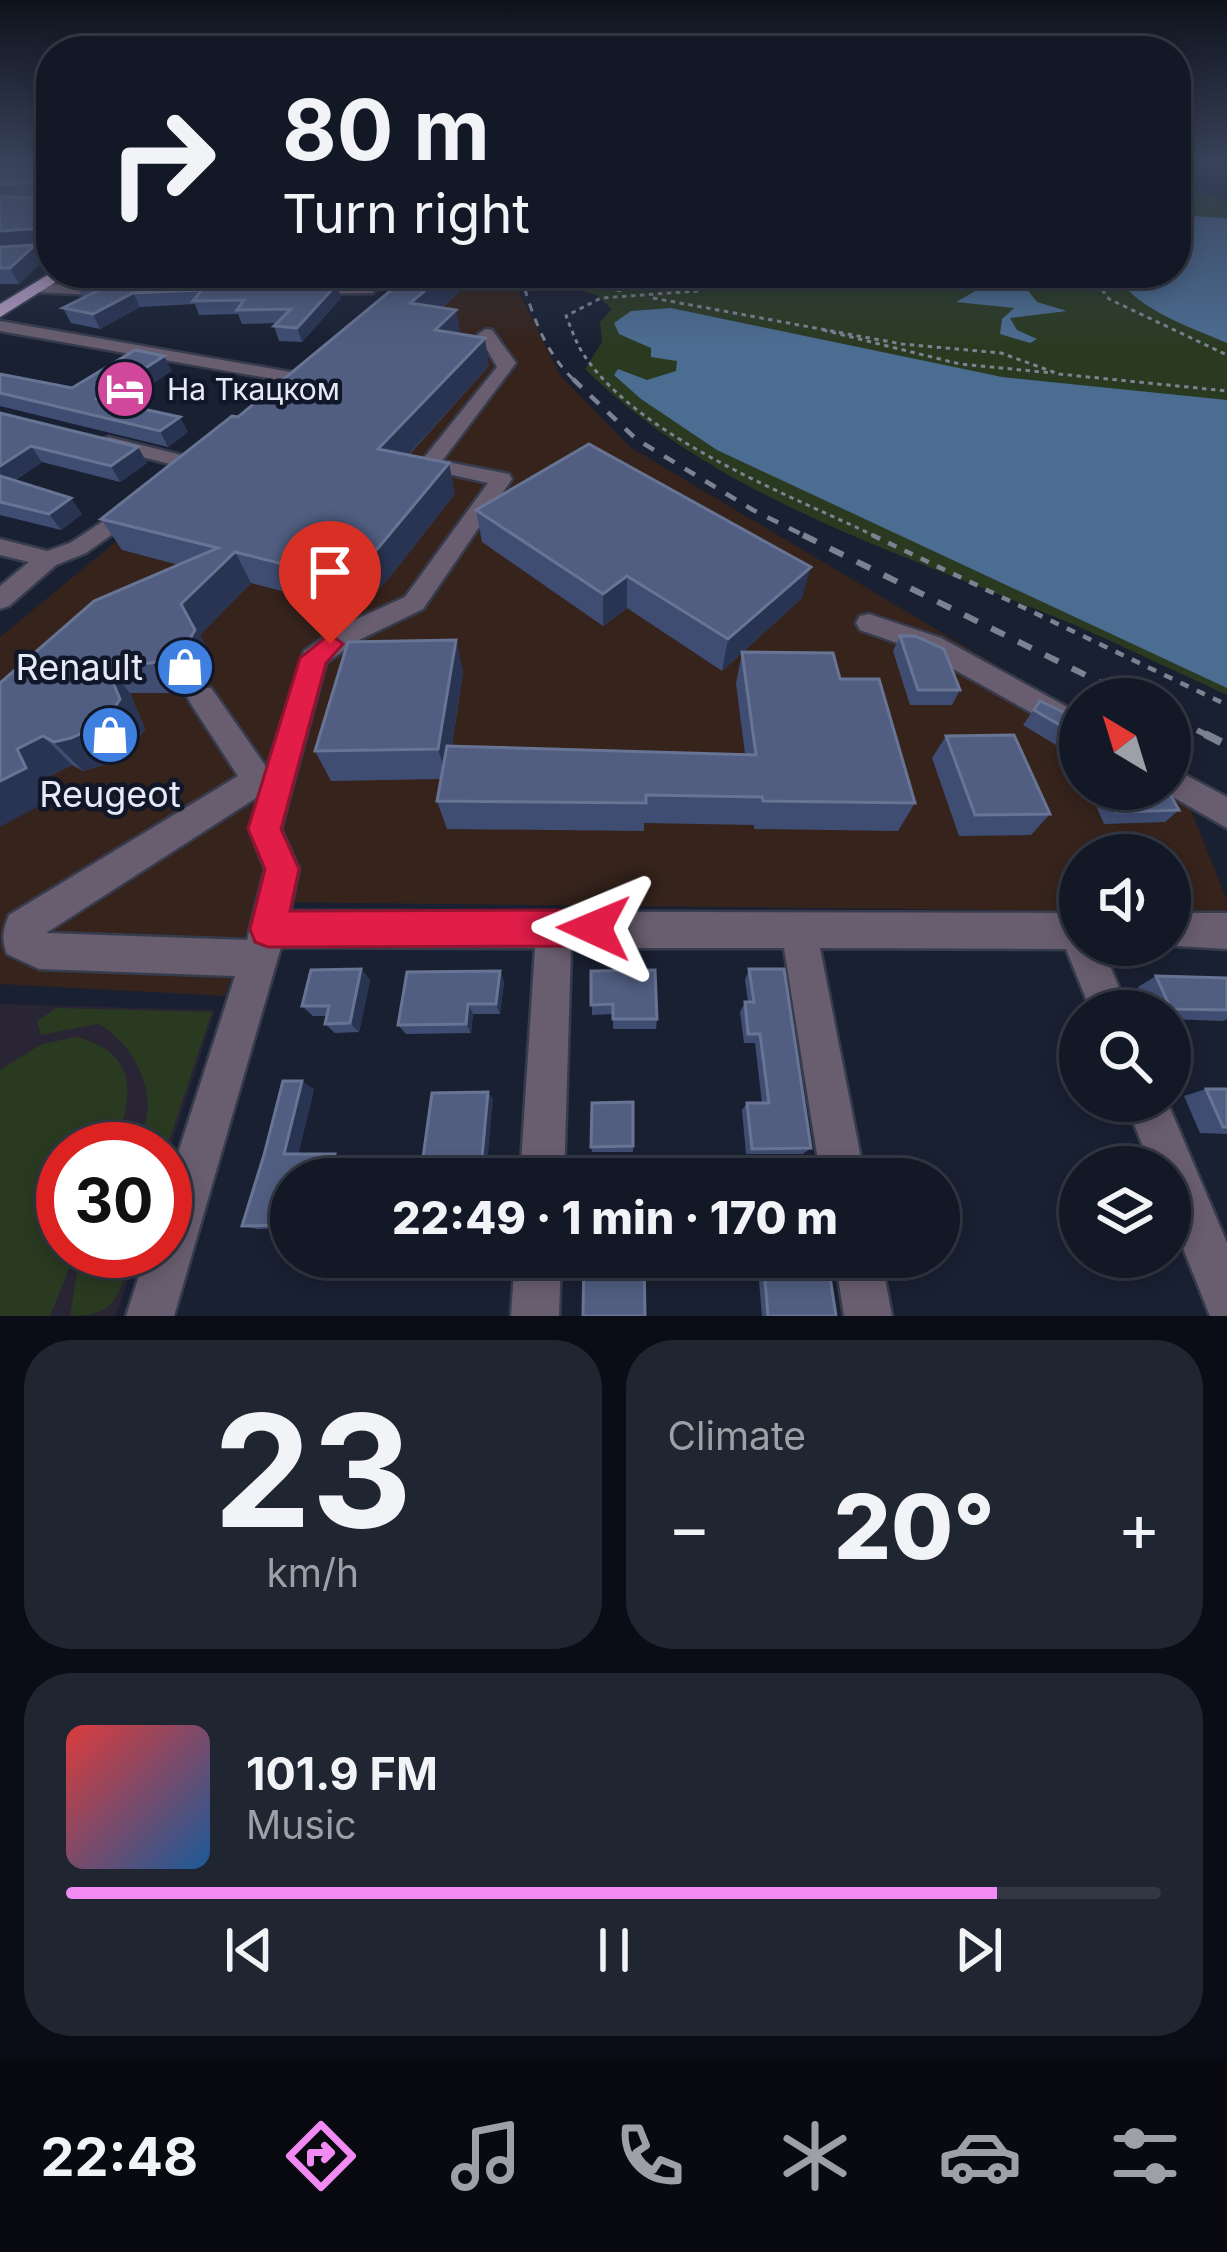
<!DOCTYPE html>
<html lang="en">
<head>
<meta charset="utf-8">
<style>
	:root { --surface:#131826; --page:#202532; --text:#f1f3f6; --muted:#9da0a7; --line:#323743; --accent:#f28af3 }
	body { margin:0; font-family:Inter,sans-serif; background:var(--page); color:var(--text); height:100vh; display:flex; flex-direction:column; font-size:45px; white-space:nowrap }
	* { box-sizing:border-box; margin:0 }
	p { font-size:39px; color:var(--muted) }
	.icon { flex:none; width:66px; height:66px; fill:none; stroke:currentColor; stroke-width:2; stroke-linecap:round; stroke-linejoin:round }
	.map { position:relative; height:1316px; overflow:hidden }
	.drawer { display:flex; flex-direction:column; gap:24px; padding:24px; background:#0a0d15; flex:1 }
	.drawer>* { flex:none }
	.banner { position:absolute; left:36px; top:36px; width:1155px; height:252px; border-radius:48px; box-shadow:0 6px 18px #0003,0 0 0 3px var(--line); background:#131826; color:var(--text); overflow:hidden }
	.needle { width:78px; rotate:322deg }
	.buttons { position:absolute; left:1059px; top:678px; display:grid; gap:24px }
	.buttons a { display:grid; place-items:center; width:132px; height:132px; border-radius:50%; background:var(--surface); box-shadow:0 6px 18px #0003,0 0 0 3px var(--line); font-size:60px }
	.speed { position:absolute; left:36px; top:1122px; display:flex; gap:24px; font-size:60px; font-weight:700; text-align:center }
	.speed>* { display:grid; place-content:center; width:156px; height:156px; border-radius:50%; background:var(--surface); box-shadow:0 6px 18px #0003,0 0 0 3px var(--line); line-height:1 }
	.speed .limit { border:18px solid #d22; background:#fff; color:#111 }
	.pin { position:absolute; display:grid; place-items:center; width:102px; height:102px; color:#fff; margin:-123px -51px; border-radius:50% 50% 50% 0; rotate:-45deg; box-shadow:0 0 12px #0007 }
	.pin .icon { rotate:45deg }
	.me { position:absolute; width:132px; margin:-66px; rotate:271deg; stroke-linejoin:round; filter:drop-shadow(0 0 9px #0008) }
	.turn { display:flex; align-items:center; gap:42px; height:252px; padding:0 48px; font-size:54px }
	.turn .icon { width:156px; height:156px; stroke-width:2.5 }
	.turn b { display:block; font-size:84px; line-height:102px }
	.big { font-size:90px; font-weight:800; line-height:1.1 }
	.drawer .widget { flex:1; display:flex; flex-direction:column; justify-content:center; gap:18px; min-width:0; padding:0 42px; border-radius:48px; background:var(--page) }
	.drawer .dial { align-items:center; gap:0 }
	.dial b { font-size:156px; line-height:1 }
	.song { display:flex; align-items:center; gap:36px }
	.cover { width:144px; height:144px; border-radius:18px; background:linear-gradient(135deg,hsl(0 70% 55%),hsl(210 70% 35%)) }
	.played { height:12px; border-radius:6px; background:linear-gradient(90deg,var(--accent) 85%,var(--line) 85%) }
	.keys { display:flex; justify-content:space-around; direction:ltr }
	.heat { display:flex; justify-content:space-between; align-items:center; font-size:66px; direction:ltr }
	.drawer .tiles { flex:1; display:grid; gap:24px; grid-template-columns:1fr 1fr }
	.widget:last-child { grid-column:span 2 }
	.trip { position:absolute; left:270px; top:1158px; width:690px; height:120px; border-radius:60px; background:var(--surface); box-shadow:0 6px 18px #0003,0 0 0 3px var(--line); font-weight:800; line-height:120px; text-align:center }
	.tab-bar { display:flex; height:192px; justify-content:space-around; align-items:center; background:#080a0f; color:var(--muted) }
	.tab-bar .icon { width:84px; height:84px }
	.tab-bar .current { color:var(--accent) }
	.tab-bar b { font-size:54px; color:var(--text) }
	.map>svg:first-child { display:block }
	.industrial { fill:#35231c }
	.education { fill:#292535 }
	.green { fill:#2a3a21 }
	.water { fill:#4c6d92 }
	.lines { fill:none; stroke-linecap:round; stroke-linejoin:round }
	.minor-casing { stroke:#363c4d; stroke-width:5 }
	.major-casing { stroke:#363c4d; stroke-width:4 }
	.path-far1 { stroke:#7c8291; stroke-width:3; stroke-dasharray:4.5 4.5; stroke-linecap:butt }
	.path { stroke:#7c8291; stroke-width:4.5; stroke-dasharray:9 9; stroke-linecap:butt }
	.minor { fill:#695e70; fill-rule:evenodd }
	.major { fill:#b19ac0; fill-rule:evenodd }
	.rail-far3 { stroke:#7c8291; stroke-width:3; stroke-dasharray:8 8; stroke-linecap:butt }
	.rail-far2 { stroke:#7c8291; stroke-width:4.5; stroke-dasharray:12 12; stroke-linecap:butt }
	.rail-far1 { stroke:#7c8291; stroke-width:6; stroke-dasharray:15 15; stroke-linecap:butt }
	.rail { stroke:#7c8291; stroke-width:8; stroke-dasharray:18 18; stroke-linecap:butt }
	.wall { fill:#3f4d73 }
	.shaded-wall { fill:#293453 }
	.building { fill:#515e81; stroke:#687493; stroke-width:3 }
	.route { fill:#e11d48; stroke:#92132f; stroke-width:3 }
	.labels { text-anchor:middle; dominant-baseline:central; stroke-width:9; stroke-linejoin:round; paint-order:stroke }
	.far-poi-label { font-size:30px; fill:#e5eaf6; stroke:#101728; text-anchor:start }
	.poi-label { font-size:36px; fill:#e5eaf6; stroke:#101728; text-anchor:end }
</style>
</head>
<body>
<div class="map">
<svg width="1227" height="1316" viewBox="0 0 1227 1316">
	<rect width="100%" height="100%" fill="#192032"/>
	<path class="industrial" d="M447 278 516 286 560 375 630 447 1080 715V789H1170L1175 771 1227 900V913L1170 912V855H1080V911L256 902 225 996 0 984V637L326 369Z"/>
	<path class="education" d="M0 1004 215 1010 165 1164V1149H63V1251H137L116 1316H0Z"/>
	<g class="green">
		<path d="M1176 184 1227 202V695C1177 672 1127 648 1077 626 908 555 718 500 585 369L602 342 600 322 612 309 596 295 538 278 536 273H1176Z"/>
		<path d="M56 1008 212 1012 165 1153V1149H131C136 1141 142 1132 145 1123 157 1088 129 1039 98 1024L41 1035 37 1021Z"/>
		<path d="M76 1037C139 1052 134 1097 114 1149H63V1251H76L50 1316H0V1070L42 1044Z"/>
		<path d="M89 1251H132C118 1293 121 1316 70 1316L77 1272Z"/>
	</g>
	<g class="water">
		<path d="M1176 215 1227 218V343C1193 328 1140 311 1120 280L1123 273H1176Z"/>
		<path d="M1007 273H1082C1067 297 1044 280 1023 284L1037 302 1067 311 1010 318 1017 330 1037 339 1030 343 1000 334 1002 319 1014 308 956 302Z"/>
		<path d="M671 308 1002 377 1227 400V688L717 450 641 399 614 375 618 369 647 380 676 371 677 361 651 357V348L619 334 614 323 631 311Z"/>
	</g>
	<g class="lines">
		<g class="minor-casing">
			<g id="minor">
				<path d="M51 247V255L0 258V250Z"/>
				<path d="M380 273H396L372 293 304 294 296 289 304 284H368Z"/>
				<path d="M41 284 115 286 123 291 115 296 36 292 33 289Z"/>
				<path d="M0 321 296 373 305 378 296 383 0 331Z"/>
				<path d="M486 329 492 330 516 363 442 461 509 474 512 479 423 609 357 641 326 663 281 829 299 869 290 911 1080 913V945H1101L1129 1011H1091L1066 949 820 948 865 1179H821L784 948H571L564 1179H520L535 948 281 947 174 1316H126L147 1251H165V1194L235 976 39 969 7 954C1 939 3 930 9 915L238 776 191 704 187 696 191 688H211L267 768 304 651 339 627 405 597 488 483 422 468 419 464 497 367 478 334ZM259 796 249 829 265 869 247 940 46 933Z"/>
				<path d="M109 437 197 459 200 463 190 469 102 447V439Z"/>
				<path d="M134 501 142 503V513L86 553 56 565 9 606 0 609V586L29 562 0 555V539L47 551 70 543Z"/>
				<path d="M869 614 941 638 1080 714V740L923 652 860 630 856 623 860 616Z"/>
				<path d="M1170 767 1227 797V828L1159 789H1170Z"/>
				<path d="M1170 913H1227V949L1161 945H1170Z"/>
				<path d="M1125 1101H1167L1227 1243V1316H1210L1170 1215V1167H1151Z"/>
				<path d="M515 1257H561L559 1316H511Z"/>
				<path d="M835 1257H881L892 1316H844Z"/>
			</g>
		</g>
		<g class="major-casing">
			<path id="major" d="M51 273H70L0 317V304Z"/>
		</g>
		<g class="path-far1">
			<path d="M556 273 624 292"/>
			<path d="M768 273 697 291 601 298 566 316C572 330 577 346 586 358 643 440 790 495 879 538"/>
			<path d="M1106 273 1101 288 1109 299 1227 355"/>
			<path d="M653 298 902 344 1001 353 1059 374 1227 391"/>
			<path d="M823 330 960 364 1053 373"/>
		</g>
		<path class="path" d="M872 535 1227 705"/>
		<use href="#minor" class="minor"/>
		<use href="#major" class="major"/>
		<path class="rail-far3" d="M520 273C532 314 544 352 576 382"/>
		<path class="rail-far2" d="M573 379 636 439 753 510 809 538"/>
		<g class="rail-far1">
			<path d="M803 535 1134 699"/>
			<path d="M1170 717 1211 737"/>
		</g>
		<path class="rail" d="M1205 734 1227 745"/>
	</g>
	<g class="wall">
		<path d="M0 163H51V243L0 247Z"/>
		<path d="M0 247 43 260 19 284H0Z"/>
		<path d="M77 273H366L363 280H81Z"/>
		<path d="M412 273H465L467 285 442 308 460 334 489 366 409 455 455 494 389 578 358 611 251 583 200 635 214 660 205 679 174 693H130L145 729 130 752 100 766 83 771 72 765 48 777 57 796 0 683 179 565 122 550 101 519 238 417Z"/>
		<path d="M337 284 341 298 302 342 279 341 274 326 276 323 242 324 238 314 199 315 195 304 140 307 100 329 71 323 63 308 83 298 78 289Z"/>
		<path d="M172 371 121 404 188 432 168 447 0 406V374L72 388Z"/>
		<path d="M0 413 138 447 147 463 120 482 42 462 14 481 82 514 61 530 0 515Z"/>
		<path d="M476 510 802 598 743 652 840 679 915 803 898 831 754 829V825L644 823V831L447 829 437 801 441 779 331 781 315 751 456 640 463 672 452 746 745 754 736 683 742 653 722 671 627 608 603 626 482 542Z"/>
		<path d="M900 636 960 690 952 705H910L893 651Z"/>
		<path d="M1040 701 1080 720V769L1074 756 1023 725Z"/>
		<path d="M946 736 1050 814 1031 835 959 836 932 758Z"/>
		<path d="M1089 789H1132L1179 810 1165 822 1104 824Z"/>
		<path d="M361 969 370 980 359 1032 335 1033 325 1024 327 1016H313L302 1006Z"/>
		<path d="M749 969 811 1148 803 1154H746L742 1110 747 1103H762L755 1043H744L740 1012 745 1002H748L745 980Z"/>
		<path d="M500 971 504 982 500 1014H473L471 1033 406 1034 398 1025Z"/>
		<path d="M591 971 657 1019 656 1029H613V1014L592 1015Z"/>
		<path d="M1156 976 1227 978V1019L1223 1021 1170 1019V1011H1148L1138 987Z"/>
		<path d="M314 1089 298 1154 346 1159 342 1179H291V1228L257 1229 242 1226 264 1155Z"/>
		<path d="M1206 1089H1227V1134L1200 1133 1184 1096Z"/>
		<path d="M633 1146V1152H592L591 1147Z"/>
		<path d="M757 1257H827L836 1316H762Z"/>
	</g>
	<g class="shaded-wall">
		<path d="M43 228 51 243 0 247V231Z"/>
		<path d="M35 245 43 260 19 284 10 268Z"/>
		<path d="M446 273H465L467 285 416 331 410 303Z"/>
		<path d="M337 284 341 298 302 342 297 328Z"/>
		<path d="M133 293 140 307 100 329 93 314Z"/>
		<path d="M456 310 461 338 435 330Z"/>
		<path d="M485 338 489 366 386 479 378 449Z"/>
		<path d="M164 356 172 371 106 414 97 399Z"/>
		<path d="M180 417 188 432 168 447 160 431Z"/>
		<path d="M31 446 42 462 1 489 0 466Z"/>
		<path d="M138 447 147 463 120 482 111 466Z"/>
		<path d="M449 463 455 494 389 578 358 611 347 580Z"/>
		<path d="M71 498 82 514 61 530 49 514Z"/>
		<path d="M235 552 251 583 200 635 214 660 205 679 174 693 152 663 181 604Z"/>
		<path d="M811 567 802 598 722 671 728 639Z"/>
		<path d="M627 576V608L603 626V594Z"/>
		<path d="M456 640 463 672 447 779 438 749Z"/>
		<path d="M105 663 130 693 145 729 130 752 100 766 83 771 54 742Z"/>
		<path d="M43 736 72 765 48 777 57 796 0 827V781L17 749Z"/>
		<path d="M361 969 370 980 359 1032 350 1023Z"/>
		<path d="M500 971 504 982 500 1014 496 1004Z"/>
		<path d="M468 1004 473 1014 471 1033 466 1024Z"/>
		<path d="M302 1081 314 1089 297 1160 284 1154Z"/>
		<path d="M488 1092 493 1099 486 1179H480Z"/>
		<path d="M335 1154 346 1159 342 1179H330Z"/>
	</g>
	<g class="building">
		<path d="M0 163H51V231L47 234 43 228 0 231V196L43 199 48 195 44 183 0 184Z"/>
		<path d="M35 245 10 268H0V247Z"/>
		<path d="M412 273H446L410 303 456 310 435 330 485 338 378 449 449 463 379 547 347 580 235 552 181 604 195 630 184 649 152 663H105L120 699 104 723 71 738 54 742 43 736 17 749 26 768 0 781V683L94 601 218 548 101 519 232 416 238 417Z"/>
		<path d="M84 284H337L297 328 274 326 291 309 237 310 244 300 193 301 202 290 133 293 93 314 63 308 101 289H78Z"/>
		<path d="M135 350 164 356 97 399 180 417 160 431 0 393V374L72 388Z"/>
		<path d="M0 413 138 447 111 466 31 446 0 466Z"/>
		<path d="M589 444 811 567 728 639 627 576 603 594 476 510Z"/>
		<path d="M0 476 71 498 49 514 0 502Z"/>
		<path d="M900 636H915L944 649 960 690H918Z"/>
		<path d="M456 640 438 749 315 751 348 642Z"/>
		<path d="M742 652 833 653 840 679H879L915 803 763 801 762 797 646 795V803L437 801 447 746 756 755Z"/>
		<path d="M1040 701 1080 720V737L1034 710Z"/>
		<path d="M1014 735 1050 814 975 815 946 736Z"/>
		<path d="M1106 789 1168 791 1179 810 1116 812Z"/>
		<path d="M361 969 350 1023 325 1024 329 1006H302L311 970Z"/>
		<path d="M749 969H784L811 1148 752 1149 747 1103H769L760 1034H748L745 1002H754Z"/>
		<path d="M655 970 657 1019H613V1004L591 1005V971Z"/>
		<path d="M500 971 496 1004H468L466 1024 398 1025 407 972Z"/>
		<path d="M1156 976 1227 978V1010L1171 1009Z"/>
		<path d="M283 1081H302L284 1154H335L330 1179H291V1225L242 1226 264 1155Z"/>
		<path d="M1206 1089H1227V1127H1223Z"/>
		<path d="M488 1092 480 1179H420L432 1093Z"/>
		<path d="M633 1102V1146L591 1147 592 1103Z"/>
		<path d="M584 1257H644L645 1316H583Z"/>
		<path d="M763 1257H827L836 1316H768Z"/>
	</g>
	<linearGradient id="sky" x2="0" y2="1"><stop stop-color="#0e121c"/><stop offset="0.47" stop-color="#38425a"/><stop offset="1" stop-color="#38425a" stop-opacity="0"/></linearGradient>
	<rect width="1227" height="347" fill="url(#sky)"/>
	<path class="route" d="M330 634 343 644 326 663 281 829 299 869 290 911 594 910 607 915 612 928 607 940 594 946 268 947 255 942 250 929 265 869 248 829 300 658Z"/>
	<defs>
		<g id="hotel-disc" transform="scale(3)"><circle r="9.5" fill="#d1479c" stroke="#101728"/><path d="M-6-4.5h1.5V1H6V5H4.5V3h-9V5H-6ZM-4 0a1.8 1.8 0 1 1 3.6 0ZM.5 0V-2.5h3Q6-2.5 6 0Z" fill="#fff"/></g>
		<g id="shop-disc" transform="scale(3)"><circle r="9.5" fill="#3f7fe0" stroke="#101728"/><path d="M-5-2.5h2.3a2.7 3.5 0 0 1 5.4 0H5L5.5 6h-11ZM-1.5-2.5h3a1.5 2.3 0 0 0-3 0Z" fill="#fff"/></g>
	</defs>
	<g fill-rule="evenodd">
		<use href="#hotel-disc" x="125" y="389"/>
		<use href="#shop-disc" x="185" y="667"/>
		<use href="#shop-disc" x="110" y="735"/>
	</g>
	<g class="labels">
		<g class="far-poi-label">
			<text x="167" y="389">На Ткацком</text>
		</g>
		<g class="poi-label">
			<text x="143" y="667">Renault</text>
			<text x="110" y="794" text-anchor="middle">Reugeot</text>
		</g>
	</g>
</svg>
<div class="buttons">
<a><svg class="needle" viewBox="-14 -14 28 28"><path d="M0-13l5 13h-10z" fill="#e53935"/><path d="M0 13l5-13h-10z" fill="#9da0a7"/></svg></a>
<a><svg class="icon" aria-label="sound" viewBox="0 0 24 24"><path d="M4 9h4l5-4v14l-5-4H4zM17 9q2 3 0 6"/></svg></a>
<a><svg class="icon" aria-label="search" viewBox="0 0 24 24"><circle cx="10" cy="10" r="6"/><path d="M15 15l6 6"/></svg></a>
<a><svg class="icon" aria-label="layers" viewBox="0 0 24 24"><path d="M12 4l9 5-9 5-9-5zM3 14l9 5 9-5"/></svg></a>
</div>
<div class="speed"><div class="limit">30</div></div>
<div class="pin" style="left:330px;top:644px;background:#d93025"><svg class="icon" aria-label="arrive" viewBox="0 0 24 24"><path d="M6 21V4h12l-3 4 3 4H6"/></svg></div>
<svg class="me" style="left:594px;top:928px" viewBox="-20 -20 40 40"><path d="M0-17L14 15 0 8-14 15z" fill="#e11d48" stroke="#fff" stroke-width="4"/></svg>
<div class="trip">22:49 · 1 min · 170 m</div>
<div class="banner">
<div class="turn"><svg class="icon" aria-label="right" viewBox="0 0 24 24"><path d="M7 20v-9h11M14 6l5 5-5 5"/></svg><div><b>80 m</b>Turn right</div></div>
</div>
</div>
<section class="drawer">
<div class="tiles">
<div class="widget dial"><b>23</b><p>km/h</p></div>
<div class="widget"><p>Climate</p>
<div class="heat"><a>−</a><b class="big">20°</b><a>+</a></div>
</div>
<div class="widget">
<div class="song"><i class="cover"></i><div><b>101.9 FM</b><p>Music</p></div></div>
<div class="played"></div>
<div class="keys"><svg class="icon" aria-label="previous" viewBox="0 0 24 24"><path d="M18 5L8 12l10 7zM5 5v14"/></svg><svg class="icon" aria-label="pause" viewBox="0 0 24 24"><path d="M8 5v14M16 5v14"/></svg><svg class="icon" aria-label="next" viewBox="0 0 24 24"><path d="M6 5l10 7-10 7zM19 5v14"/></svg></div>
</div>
</div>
</section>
<nav class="tab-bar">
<b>22:48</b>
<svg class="icon current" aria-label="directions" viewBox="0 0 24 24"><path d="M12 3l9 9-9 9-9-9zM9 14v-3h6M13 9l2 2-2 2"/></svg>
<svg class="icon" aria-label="music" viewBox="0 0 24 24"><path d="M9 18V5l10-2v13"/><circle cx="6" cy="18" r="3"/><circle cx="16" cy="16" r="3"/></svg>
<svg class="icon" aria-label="phone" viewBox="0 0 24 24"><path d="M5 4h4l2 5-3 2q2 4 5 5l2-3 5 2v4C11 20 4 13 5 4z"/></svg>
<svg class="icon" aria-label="climate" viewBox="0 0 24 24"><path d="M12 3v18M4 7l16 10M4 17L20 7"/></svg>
<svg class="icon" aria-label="car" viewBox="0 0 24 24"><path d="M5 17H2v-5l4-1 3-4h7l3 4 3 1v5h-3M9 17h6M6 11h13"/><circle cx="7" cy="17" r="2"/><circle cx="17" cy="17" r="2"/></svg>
<svg class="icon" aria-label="filters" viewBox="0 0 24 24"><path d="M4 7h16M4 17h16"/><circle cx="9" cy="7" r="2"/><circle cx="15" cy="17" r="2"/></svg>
</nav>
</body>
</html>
